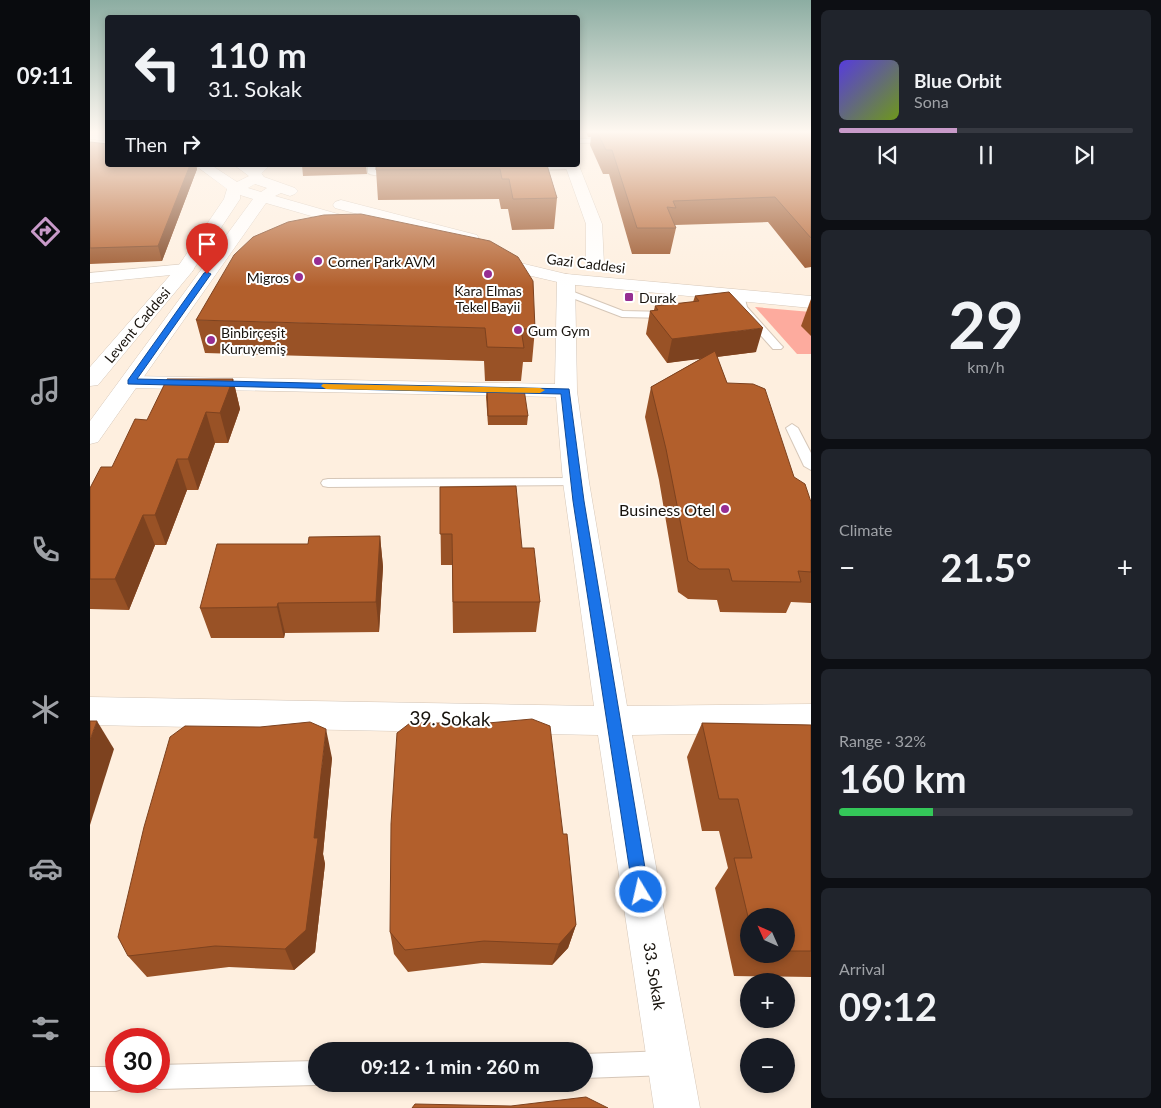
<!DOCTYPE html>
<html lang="en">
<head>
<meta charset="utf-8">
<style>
	:root { --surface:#171b24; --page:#20242c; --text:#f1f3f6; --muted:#9ea1a6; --line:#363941; --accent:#c89ac9 }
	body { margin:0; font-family:Lato,sans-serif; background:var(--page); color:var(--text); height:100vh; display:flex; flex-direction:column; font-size:19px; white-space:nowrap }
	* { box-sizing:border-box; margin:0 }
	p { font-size:16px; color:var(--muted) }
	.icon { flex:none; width:28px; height:28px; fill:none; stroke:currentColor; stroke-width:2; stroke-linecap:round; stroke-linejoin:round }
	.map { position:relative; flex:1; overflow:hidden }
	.details { display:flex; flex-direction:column; gap:10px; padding:10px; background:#0d0f14; width:350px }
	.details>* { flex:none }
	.top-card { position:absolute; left:15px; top:15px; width:475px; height:152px; border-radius:5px; box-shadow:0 2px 8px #0003; background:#171b24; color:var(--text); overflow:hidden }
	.needle { width:32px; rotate:315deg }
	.tools { position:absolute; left:650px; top:908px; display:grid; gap:10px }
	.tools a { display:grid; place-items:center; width:55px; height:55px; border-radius:50%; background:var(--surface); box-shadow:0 2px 8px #0003; font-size:25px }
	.speed { position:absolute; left:15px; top:1028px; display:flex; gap:10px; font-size:25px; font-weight:700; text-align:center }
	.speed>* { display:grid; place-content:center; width:65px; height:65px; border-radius:50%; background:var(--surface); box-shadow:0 2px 8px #0003; line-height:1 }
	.speed .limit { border:8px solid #d22; background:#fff; color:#111 }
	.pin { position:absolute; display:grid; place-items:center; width:42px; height:42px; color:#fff; margin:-51px -21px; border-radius:50% 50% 50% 0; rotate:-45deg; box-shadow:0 0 5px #0007 }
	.pin .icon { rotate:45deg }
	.me { position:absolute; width:55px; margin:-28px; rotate:351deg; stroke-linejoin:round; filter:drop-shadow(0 0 4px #0008) }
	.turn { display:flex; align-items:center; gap:18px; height:105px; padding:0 20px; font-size:22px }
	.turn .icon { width:65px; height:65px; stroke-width:2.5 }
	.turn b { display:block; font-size:35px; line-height:42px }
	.then { display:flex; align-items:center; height:48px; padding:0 20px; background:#0003; gap:10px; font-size:19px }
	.big { font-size:38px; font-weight:700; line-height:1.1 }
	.details .tile { flex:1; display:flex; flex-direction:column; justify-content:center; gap:8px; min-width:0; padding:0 18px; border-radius:8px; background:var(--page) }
	.details .dial { align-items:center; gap:0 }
	.dial b { font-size:65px; line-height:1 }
	.song { display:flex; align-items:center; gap:15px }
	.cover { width:60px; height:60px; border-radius:8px; background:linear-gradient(135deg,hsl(250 70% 55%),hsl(80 70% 35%)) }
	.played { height:5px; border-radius:2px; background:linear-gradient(90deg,var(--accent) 40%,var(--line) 40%) }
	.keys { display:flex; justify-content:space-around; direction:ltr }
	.heat { display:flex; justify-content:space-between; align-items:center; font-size:28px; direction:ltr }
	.charge { height:8px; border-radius:4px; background:linear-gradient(90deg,#34c759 32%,var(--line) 0) }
	.trip { position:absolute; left:218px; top:1042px; width:285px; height:50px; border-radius:25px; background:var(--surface); box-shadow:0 2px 8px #0003; font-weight:700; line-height:50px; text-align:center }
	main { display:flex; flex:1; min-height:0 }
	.tabs { display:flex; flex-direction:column; width:90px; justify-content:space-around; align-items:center; background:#090b0e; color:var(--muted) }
	.tabs .icon { width:35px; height:35px }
	.tabs .selected { color:var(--accent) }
	.tabs b { font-size:22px; color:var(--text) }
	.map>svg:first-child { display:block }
	.green { fill:#fdab9e }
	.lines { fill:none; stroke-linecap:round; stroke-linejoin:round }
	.service-casing { stroke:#d6c7b8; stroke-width:2 }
	.minor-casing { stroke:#d6c7b8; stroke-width:1 }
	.tertiary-casing { stroke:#d6c7b8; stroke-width:1 }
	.service { fill:#fff; fill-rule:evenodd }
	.minor { fill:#fff; fill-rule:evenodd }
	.tertiary { fill:#fff; fill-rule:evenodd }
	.wall { fill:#995226; fill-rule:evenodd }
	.shaded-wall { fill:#7d421f }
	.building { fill:#b25f2c; stroke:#7d421f }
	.route { fill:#1a73e8; stroke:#114b97 }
	.slow { fill:#f59e0b }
	.poi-dot { fill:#962e92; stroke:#fff; stroke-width:2 }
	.labels { text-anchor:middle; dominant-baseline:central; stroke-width:4; stroke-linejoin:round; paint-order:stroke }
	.far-poi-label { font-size:14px; fill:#18130d; stroke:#fff; text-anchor:start }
	.far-street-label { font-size:14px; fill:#18130d; stroke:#fff }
	.poi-label { font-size:16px; fill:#18130d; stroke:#fff; text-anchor:end }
	.street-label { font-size:16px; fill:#18130d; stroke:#fff }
	.near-street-label { font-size:19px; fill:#18130d; stroke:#fff }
</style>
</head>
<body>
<main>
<nav class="tabs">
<b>09:11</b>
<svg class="icon selected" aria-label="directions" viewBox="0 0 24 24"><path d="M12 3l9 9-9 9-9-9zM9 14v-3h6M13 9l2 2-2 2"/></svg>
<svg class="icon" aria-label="music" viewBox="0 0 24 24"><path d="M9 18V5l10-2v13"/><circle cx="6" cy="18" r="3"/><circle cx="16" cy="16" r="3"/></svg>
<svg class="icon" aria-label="phone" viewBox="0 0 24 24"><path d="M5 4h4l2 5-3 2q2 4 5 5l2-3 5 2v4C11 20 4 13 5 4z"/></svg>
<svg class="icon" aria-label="climate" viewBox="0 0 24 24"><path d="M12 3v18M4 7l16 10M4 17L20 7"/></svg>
<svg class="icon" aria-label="car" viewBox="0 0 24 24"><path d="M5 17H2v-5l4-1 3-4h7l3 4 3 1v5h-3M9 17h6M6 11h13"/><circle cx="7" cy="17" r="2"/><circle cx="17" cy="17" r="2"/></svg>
<svg class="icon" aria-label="filters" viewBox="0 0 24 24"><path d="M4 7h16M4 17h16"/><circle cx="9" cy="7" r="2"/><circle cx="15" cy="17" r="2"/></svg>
</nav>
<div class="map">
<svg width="721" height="1108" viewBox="0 0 721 1108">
	<rect width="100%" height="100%" fill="#feefdf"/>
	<path class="green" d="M665 307 721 312V354H707Z"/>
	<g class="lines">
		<g class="service-casing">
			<g id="service">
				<path d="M521 138H524V142L488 143V139Z"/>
				<path d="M278 165H286V170H306L310 172C304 176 284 177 278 173Z"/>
				<path d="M483 165 486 167 482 169 439 170 435 168 439 166Z"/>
				<path d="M476 289 533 311 578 312 583 315 578 318 532 317 472 294V290Z"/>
				<path d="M649 292 654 295 657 307 691 345 693 347 691 349H683L648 310 644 295Z"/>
				<path d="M702 424 708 428 721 453V470L714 466 696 428Z"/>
				<path d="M486 478 491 479 493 482 491 485 238 487 233 486 231 483 233 480 238 479Z"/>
				<path d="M578 1051 587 1054 590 1063 587 1072 578 1075 494 1078V1054Z"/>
				<path d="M226 1061V1084H230L226 1085 69 1089 60 1086 58 1081H69V1065Z"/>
				<path d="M0 1067H26V1081H37L35 1088 26 1091H0Z"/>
			</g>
		</g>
		<g class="minor-casing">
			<g id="minor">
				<path d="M488 163 512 224 514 264 511 268 505 269 499 268 496 264V224L475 165H488Z"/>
				<path d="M165 165H180L169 176H159L157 173Z"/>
				<path d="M95 264 101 265 104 269 101 273 0 283V273Z"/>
				<path d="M476 274 482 275 485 279 487 391 499 482 537 706 721 704V732L542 735 610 1108H564L508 735 0 725V697L504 706 473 482 466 397 41 388 33 387 30 382 33 377 41 376 465 384 467 279 470 275Z"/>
			</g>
		</g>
		<g class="tertiary-casing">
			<g id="tertiary">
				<path d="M0 132 18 133V141L0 139Z"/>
				<path d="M105 165H121L147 182 159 176 144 165H161L169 170 174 177 205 188 208 191 205 194 200 196 191 193 185 196 276 222 278 225 276 228 270 230 176 203 8 442 0 444V421L163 199 150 195V199L101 273 8 385 0 386V367L89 265 134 199 137 189ZM165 184 177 188 171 192 158 188Z"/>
				<path d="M251 200 387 235 389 239 387 243 381 244 245 208 243 205 245 202Z"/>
				<path d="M401 256 476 274 721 296V308L476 284 395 265 392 261 395 257Z"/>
			</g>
		</g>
		<use href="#service" class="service"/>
		<use href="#minor" class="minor"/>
		<use href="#tertiary" class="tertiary"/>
	</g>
	<g class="wall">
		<path d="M496 132H721V267L715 268 678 222 585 225 586 228 580 254H542L519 174H513L500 145 501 137H498Z"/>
		<path d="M0 142 79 167 82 165H106L107 169 72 261 0 264Z"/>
		<path d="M212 165H276L277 174 213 176Z"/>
		<path d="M457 165 467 198 464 229 422 230 418 209H411L409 199 288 200 286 170Z"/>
		<path d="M605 296 666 352 627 357 637 383 721 502V603L701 602 696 613 630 612 627 600 598 599 588 592 569 480 555 417 561 387 612 358 577 363 556 334 560 311 564 310 565 306 603 302Z"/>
		<path d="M721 299V336L711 326Z"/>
		<path d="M106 320 445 329 442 362H433L431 381H395L394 361 115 353Z"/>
		<path d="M143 379 150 409 138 443H125L108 490H97L76 545H65L39 610 0 609V488L22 467 57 420Z"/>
		<path d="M397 388 438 416 437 425H398L396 397Z"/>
		<path d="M350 487 432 548 450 602 446 632 363 633 362 565H351Z"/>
		<path d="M290 536 293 567 289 632 195 633 194 638H121L110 608 218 544Z"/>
		<path d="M612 723 721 725V977L644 976 625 888 638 868 629 831H612L597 757ZM659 916H696V954H659Z"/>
		<path d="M242 758 233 854 235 864 225 952 204 970 139 967 57 977 38 956Z"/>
		<path d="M473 834 486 925 478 948 462 965 392 963 318 972 304 954 300 932Z"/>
	</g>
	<g class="shaded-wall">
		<path d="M100 165H106L107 169 72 261 68 246Z"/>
		<path d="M673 328 666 352 577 363 582 339Z"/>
		<path d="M143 379 150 409 138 443 130 413Z"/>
		<path d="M116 412 125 443 108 490 98 459Z"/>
		<path d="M87 459 97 490 76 545 65 515Z"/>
		<path d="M53 515 65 545 39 610 25 579Z"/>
		<path d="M290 536 293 567 289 632 286 602Z"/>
		<path d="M188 603 195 633 194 638 187 607Z"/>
		<path d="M7 721 24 749 0 825V740Z"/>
		<path d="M236 729 242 758 233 854 235 864 225 952 204 970 195 949 224 838Z"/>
		<path d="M486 925 478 948 462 965 469 944Z"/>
	</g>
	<g class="building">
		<path d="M507 132H721V238L685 197 583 201 586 208 577 207 586 228H547L522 150H516Z"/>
		<path d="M0 142 18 144V165H76L79 167 82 165H100L68 246 0 248Z"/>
		<path d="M286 165H457L467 198 423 199 419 179H412L410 169 286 170Z"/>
		<path d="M271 214 400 241 428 257 443 281 445 329H431L434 348 397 347 395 328 106 320 144 255 163 237 198 222 234 215Z"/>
		<path d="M639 292 673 328 582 339 560 311 568 310 565 306 609 301 605 296Z"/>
		<path d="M625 351 637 383 663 384 675 389 704 477 715 484 721 502V572L708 571 711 582 642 581 639 569H609L598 561 576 449 561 387Z"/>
		<path d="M77 379H143L130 413 116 412 98 459H87L65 515H53L25 579H0V488L11 467H22L45 419 57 420Z"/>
		<path d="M397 388 434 389 438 416H398Z"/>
		<path d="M426 486 432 548H444L450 602H363L362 534H350V487Z"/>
		<path d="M290 536 286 602 188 603 187 607 110 608 127 544H218L219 537Z"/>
		<path d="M442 719 460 726 473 834H477L486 925 469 944 394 941 315 950 300 932 301 824 307 733 320 723H398Z"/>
		<path d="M0 721H7L0 740Z"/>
		<path d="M220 722 236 729 224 838H228L216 930 195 949 125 946 38 956 28 937 54 827 80 737 95 726 170 727Z"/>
		<path d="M612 723 721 725V951H696V916H659V921L644 858H662L648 799H629Z"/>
		<path d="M496 1097 518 1108H322L325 1104 421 1106Z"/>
	</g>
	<linearGradient id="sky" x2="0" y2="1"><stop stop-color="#8cada2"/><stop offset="0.46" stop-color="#fff8f1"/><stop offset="1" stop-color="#fff8f1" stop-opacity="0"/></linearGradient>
	<rect width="721" height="287" fill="url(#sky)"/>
	<path class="route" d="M117 272 121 274 47 379 479 389 494 501 559 892 557 898 551 900 545 898 543 892 483 501 471 394 38 384V380L114 273Z"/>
	<path class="slow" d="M233 384 450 388 455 390 450 393 236 389 231 386Z"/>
	<g class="poi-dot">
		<circle cx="228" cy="261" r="5"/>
		<circle cx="398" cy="274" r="5"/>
		<circle cx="209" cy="277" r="5"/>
		<rect x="534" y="292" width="10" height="10" rx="2.5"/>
		<circle cx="428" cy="330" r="5"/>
		<circle cx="121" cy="340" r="5"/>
		<circle cx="635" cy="509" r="5"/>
	</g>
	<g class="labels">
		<g class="far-poi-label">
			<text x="238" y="261">Corner Park AVM</text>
			<text x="199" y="277" text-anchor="end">Migros</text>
			<text x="398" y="290" text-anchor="middle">Kara Elmas<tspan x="398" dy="16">Tekel Bayii</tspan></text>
			<text x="549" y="297">Durak</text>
			<text x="438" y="330">Gum Gym</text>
			<text x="131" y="332">Binbirçeşit<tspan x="131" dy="16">Kuruyemiş</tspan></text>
		</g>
		<g class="far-street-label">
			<text transform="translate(496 263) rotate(7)">Gazi Caddesi</text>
			<text transform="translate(47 325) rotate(-50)">Levent Caddesi</text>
		</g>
		<g class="poi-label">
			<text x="625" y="509">Business Otel</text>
		</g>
		<g class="street-label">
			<text transform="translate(565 976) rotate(81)">33. Sokak</text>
		</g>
		<g class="near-street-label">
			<text transform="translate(360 718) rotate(1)">39. Sokak</text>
		</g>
	</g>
</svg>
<div class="tools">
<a><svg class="needle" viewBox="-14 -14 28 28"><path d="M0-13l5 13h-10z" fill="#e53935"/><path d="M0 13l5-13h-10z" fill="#9ea1a6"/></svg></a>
<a>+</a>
<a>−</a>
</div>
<div class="speed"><div class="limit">30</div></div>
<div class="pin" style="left:117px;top:274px;background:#d93025"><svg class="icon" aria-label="arrive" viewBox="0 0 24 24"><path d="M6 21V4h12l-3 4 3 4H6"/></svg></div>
<svg class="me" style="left:551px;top:892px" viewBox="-20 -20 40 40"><circle r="17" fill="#1a73e8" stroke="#fff" stroke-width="3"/><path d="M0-11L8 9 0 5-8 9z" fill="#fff"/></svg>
<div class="trip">09:12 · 1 min · 260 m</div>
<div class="top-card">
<div class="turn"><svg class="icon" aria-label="left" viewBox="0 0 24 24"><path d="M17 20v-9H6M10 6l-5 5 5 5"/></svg><div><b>110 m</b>31. Sokak</div></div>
<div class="then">Then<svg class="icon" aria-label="right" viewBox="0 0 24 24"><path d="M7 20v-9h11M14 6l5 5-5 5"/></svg></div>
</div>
</div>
<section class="details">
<div class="tile">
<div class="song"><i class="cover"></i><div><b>Blue Orbit</b><p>Sona</p></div></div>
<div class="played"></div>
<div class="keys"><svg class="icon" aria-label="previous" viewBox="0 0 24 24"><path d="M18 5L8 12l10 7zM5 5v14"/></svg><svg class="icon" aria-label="pause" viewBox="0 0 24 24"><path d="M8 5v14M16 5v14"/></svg><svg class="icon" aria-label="next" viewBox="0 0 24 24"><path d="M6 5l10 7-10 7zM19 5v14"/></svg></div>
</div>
<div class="tile dial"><b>29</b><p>km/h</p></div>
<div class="tile"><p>Climate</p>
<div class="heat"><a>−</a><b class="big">21.5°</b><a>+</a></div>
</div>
<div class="tile"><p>Range · 32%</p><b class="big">160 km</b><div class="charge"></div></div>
<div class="tile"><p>Arrival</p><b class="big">09:12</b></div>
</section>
</main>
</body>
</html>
